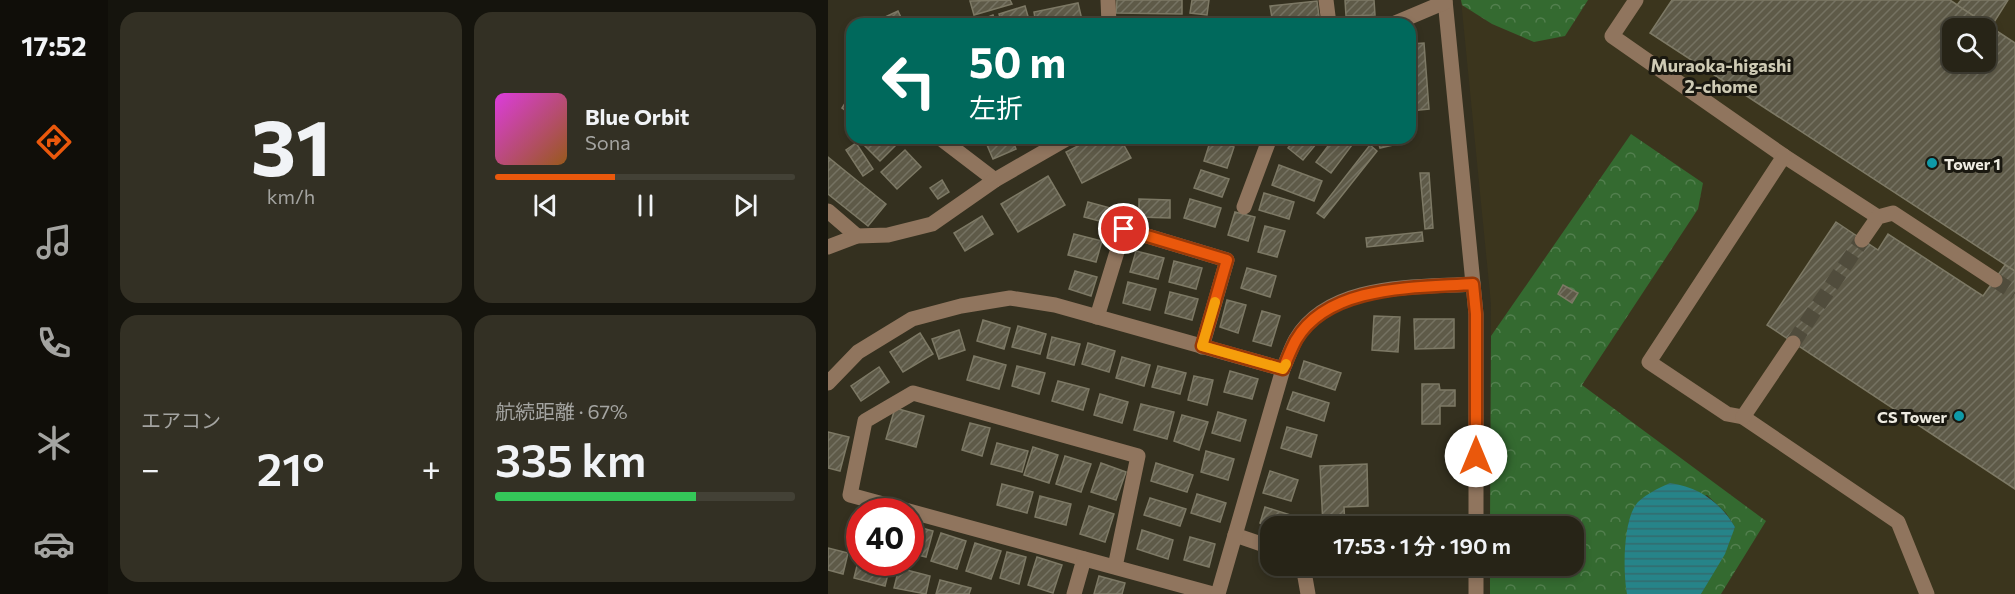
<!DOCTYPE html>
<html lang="ja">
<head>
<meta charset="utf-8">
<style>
	:root { --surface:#272417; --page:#333024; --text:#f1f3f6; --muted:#a4a4a1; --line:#434136; --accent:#ea580c }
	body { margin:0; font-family:Commissioner,"Noto Sans JP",sans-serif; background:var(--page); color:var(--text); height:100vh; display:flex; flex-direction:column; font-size:22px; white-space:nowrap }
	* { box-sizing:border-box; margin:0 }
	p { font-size:20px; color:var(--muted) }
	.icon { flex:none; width:33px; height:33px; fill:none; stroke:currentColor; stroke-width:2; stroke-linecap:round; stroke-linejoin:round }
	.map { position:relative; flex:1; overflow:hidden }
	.sheet { display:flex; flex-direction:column; gap:12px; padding:12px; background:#15140d; width:720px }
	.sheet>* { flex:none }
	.hud { position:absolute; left:18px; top:18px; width:570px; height:126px; border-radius:18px; box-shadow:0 3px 9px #0003,0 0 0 2px var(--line); background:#00695c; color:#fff; overflow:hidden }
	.fabs { position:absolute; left:1114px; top:18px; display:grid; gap:12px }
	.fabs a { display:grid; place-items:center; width:54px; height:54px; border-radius:12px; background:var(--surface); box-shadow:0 3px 9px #0003,0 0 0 2px var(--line); font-size:30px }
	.speed { position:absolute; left:18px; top:498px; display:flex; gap:12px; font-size:30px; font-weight:700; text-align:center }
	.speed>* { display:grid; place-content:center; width:78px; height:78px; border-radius:50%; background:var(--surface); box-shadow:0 3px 9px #0003,0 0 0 2px var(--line); line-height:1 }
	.speed .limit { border:9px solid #d22; background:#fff; color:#111 }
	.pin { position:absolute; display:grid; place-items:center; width:51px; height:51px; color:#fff; margin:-26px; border:3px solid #fff; border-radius:50%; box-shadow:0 2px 6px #0007 }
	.me { position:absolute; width:66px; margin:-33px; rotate:0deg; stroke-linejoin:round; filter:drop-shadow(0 0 4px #0008) }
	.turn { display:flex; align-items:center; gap:21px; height:126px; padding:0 24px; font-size:27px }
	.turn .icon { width:78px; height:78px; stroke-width:2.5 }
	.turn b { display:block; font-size:42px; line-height:51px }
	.big { font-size:45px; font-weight:600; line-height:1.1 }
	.sheet .card { flex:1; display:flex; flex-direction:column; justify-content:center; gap:9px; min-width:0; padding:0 21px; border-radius:18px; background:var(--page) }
	.sheet .dial { align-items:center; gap:0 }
	.dial b { font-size:78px; line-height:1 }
	.song { display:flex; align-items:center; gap:18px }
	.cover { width:72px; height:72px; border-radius:9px; background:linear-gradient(135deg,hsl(300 70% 55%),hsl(30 70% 35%)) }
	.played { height:6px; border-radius:3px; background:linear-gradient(90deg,var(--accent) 40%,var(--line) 40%) }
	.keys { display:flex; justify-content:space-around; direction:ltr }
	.heat { display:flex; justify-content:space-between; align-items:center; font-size:33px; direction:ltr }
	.charge { height:9px; border-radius:4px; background:linear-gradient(90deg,#34c759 67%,var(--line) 0) }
	.sheet .tiles { flex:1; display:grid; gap:12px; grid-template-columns:repeat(2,1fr) }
	.trip { position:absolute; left:432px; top:516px; width:324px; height:60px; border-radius:18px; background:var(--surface); box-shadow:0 3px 9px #0003,0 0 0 2px var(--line); font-weight:600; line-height:60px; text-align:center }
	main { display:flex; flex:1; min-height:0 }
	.dock { display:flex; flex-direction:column; width:108px; justify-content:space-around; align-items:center; background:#100e09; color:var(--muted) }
	.dock .icon { width:42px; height:42px }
	.dock .active { color:var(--accent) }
	.dock b { font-size:27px; color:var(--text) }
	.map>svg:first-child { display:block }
	.built { fill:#3b351d; fill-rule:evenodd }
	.forest { fill:url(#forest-crowns) }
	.water { fill:url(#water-rules) }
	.building { fill:url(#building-hatch); stroke:#7d7965; stroke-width:1.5; fill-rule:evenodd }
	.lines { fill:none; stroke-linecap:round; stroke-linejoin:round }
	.minor-tunnel { stroke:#504c3c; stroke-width:15; stroke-dasharray:15 8; stroke-linecap:butt }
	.minor { stroke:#90755e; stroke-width:15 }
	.route-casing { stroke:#983908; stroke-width:15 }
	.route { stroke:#ea580c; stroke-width:10 }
	.slow { stroke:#f59e0b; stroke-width:10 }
	.culture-dot { fill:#0f9aa8; stroke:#1a1810; stroke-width:2 }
	.labels { text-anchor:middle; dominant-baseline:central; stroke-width:6; stroke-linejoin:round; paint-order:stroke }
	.poi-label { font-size:16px; font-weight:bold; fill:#eeebe1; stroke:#1a1810; text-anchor:start }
	.neighbourhood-label { font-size:18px; font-weight:bold; fill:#cfcbb5; stroke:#1a1810 }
</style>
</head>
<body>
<main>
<nav class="dock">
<b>17:52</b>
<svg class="icon active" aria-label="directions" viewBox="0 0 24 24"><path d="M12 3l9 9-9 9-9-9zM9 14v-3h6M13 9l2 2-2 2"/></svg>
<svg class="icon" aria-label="music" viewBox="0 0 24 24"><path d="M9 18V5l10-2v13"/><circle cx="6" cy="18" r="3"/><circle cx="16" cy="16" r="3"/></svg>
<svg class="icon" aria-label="phone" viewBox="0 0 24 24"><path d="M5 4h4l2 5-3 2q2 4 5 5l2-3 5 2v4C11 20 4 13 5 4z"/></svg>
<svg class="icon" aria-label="climate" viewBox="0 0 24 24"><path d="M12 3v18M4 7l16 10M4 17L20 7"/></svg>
<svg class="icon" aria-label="car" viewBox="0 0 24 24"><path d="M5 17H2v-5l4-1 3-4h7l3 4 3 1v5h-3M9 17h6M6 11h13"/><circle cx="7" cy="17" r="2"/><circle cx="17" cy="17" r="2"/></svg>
</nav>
<section class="sheet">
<div class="tiles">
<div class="card dial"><b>31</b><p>km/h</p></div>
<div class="card">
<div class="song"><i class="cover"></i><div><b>Blue Orbit</b><p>Sona</p></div></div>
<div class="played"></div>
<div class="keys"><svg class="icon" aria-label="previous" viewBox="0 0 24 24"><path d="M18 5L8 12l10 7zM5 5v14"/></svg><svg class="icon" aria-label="pause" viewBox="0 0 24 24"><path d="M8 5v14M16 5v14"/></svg><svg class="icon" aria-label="next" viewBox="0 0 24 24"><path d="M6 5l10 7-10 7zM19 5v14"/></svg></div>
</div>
<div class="card"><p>エアコン</p>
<div class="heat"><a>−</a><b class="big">21°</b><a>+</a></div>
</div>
<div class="card"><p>航続距離 · 67%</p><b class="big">335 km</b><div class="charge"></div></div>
</div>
</section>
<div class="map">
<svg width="1187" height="594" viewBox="0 0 1187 594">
	<defs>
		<pattern id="forest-crowns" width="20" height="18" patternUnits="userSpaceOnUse" patternTransform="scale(1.5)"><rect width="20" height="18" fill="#346a30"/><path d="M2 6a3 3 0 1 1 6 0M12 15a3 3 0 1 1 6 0" fill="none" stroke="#527f4e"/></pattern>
		<pattern id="water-rules" width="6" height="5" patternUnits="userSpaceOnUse" patternTransform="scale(1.5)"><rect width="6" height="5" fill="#268489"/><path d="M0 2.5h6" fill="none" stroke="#336b6d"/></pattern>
		<pattern id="building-hatch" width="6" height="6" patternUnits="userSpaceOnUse" patternTransform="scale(1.5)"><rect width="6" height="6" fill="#5e5a48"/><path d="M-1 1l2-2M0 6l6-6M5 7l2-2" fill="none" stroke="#757262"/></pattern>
	</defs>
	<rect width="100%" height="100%" fill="#34301f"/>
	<path class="built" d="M633 0H1187V594H662V566H746V526H662L663 304ZM1125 28H1158V62H1125Z"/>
	<g class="forest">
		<path d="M633 0H760L737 36 706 42 664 24 634 5Z"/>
		<path d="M803 134 875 183 870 209 754 385 938 521 893 594H873L907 527 898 513 879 495 801 521 797 556 799 594H662V566H746V526H662L663 336Z"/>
	</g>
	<path class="water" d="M842 483C871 487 892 502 907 527L897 554 873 594H799C795 572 795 525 807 506 813 496 831 488 842 483Z"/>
	<g class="building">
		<path d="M182 0 184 4 146 15 142 1Z"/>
		<path d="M289 0H354V14L288 13Z"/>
		<path d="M364 0H381L379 15 362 13Z"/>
		<path d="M517 0H546L547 15 518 16Z"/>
		<path d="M844 0H1122L1187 43V271L822 33ZM1125 28H1158V62H1125Z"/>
		<path d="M1133 0H1180L1163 27 1129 5Z"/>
		<path d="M489 1 492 24H445L442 6Z"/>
		<path d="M250 3 254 20 234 24H208L206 12Z"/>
		<path d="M197 6 201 20 174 24 171 14Z"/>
		<path d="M70 11 76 24H55L53 19Z"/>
		<path d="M165 15 168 24H151L150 21Z"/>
		<path d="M596 43 601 109 582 111V44Z"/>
		<path d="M24 92V115L14 108Z"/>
		<path d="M42 138H75L52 161 35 144Z"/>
		<path d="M156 138H184L188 149 165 159Z"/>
		<path d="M265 138H292L303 158 254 183 238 152Z"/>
		<path d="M468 138H493L475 160 460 148Z"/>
		<path d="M506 138H523L527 141 503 173 488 162Z"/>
		<path d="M560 138H573L574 143 552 148 550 141Z"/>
		<path d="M383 139 406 147 399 168 376 161Z"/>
		<path d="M28 143 45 169 35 176 18 150Z"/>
		<path d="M542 145 549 151 496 218 489 213Z"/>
		<path d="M77 150 93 167 69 189 53 172Z"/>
		<path d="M0 157 58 204 40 226 0 194Z"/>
		<path d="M451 165 494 181 486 201 444 185Z"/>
		<path d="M373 170 401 179 394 197 366 188Z"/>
		<path d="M592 173H601L605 228 597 229Z"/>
		<path d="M220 176 237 205 190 232 173 204Z"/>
		<path d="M114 180 121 192 110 199 102 188Z"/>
		<path d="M436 193 466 202 461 219 431 210Z"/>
		<path d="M311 199 342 200V218L311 217Z"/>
		<path d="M362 199 393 208 387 227 356 218Z"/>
		<path d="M260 202 286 209 283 224 256 217Z"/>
		<path d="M407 212 427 217 420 241 400 235Z"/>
		<path d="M154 216 165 234 137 251 126 233Z"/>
		<path d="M1008 222 1050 250 1060 234 1155 296 1177 265 1187 271V489L939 325Z"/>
		<path d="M437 226 457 231 449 257 430 252Z"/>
		<path d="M594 232 595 241 539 247 538 238Z"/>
		<path d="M246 234 274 241 268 262 240 255Z"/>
		<path d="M308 251 336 258 330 279 302 272Z"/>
		<path d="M346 261 374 268 368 289 341 282Z"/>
		<path d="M419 268 448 276 442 297 413 288Z"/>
		<path d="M247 271 269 277 263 296 241 289Z"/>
		<path d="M300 282 328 289 322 310 295 303Z"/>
		<path d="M735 285 750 293 744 303 730 294Z"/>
		<path d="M342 292 370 299 364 320 337 313Z"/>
		<path d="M399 300 418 305 410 333 392 327Z"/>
		<path d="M434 311 452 316 443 346 425 341Z"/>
		<path d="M546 316 572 317 570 352 544 350Z"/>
		<path d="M586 319H626V348L587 349Z"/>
		<path d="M155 320 182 328 176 349 149 341Z"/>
		<path d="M190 326 218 334 212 354 184 347Z"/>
		<path d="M131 330 137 350 111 359 104 339Z"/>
		<path d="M92 333 105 354 75 372 62 352Z"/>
		<path d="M224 337 252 344 246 365 219 358Z"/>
		<path d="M260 343 287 351 281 372 254 364Z"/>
		<path d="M146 356 178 365 171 389 139 380Z"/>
		<path d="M294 357 322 365 316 386 288 378Z"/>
		<path d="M476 361 513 373 507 390 471 378Z"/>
		<path d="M189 366 217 373 211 394 184 386Z"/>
		<path d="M330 366 358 373 352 394 324 387Z"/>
		<path d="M51 367 61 382 33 401 23 386Z"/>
		<path d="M402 371 430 379 424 399 396 392Z"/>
		<path d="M366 376 385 380 379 405 360 400Z"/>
		<path d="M230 381 261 389 255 410 224 401Z"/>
		<path d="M594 384H611L612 390H627V406H612V424H594Z"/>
		<path d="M465 392 501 403 496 421 459 409Z"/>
		<path d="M272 394 300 402 294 423 266 415Z"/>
		<path d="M313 404 346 412 339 439 306 430Z"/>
		<path d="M67 408 96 416 88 447 58 439Z"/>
		<path d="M390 412 418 420 412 441 384 433Z"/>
		<path d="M354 415 380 422 371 450 346 441Z"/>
		<path d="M142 423 162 428 154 456 134 450Z"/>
		<path d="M459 427 489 435 483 457 453 448Z"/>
		<path d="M0 432 21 437 12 471 0 468Z"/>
		<path d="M169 443 200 451 194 472 163 464Z"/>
		<path d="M205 447 230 455 221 483 196 475Z"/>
		<path d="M378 451 406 459 400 480 373 472Z"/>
		<path d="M237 456 263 464 253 492 228 484Z"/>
		<path d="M273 463 298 472 288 500 263 492Z"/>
		<path d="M328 463 365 475 359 492 323 481Z"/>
		<path d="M539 464 540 506 516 507 517 526H495L492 466Z"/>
		<path d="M442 471 470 480 463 501 435 493Z"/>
		<path d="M174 484 205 492 199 513 169 505Z"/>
		<path d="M369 494 398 503 392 522 363 513Z"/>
		<path d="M212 496 243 504 238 525 207 517Z"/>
		<path d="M322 498 358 509 352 526 316 515Z"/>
		<path d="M261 506 286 514 277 542 252 534Z"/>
		<path d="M437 507 472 518 470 526 442 527 432 523Z"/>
		<path d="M83 525 105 531 98 557 82 553Z"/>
		<path d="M314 530 345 540 340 559 309 549Z"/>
		<path d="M113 533 138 541 129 569 103 561Z"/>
		<path d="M362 537 387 544 381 567 356 560Z"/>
		<path d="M147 543 173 551 163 579 138 571Z"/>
		<path d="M0 548 20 553 15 574 0 570Z"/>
		<path d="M179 552 198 557 191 584 172 578Z"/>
		<path d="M209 557 234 565 225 593 200 585Z"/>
		<path d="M31 558 32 562 62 566 57 586 26 578Z"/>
		<path d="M71 568 102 576 98 594 66 588Z"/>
		<path d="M271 576 297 583 294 594H266Z"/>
		<path d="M112 580 143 588 141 594H108Z"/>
	</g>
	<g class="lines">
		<g class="minor-tunnel">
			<path d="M1167 280 1187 293"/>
			<path d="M965 343 1034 240"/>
		</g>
		<g class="minor">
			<path d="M280 0 281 24"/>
			<path d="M498 0 501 24"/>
			<path d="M617 0 648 314V526"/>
			<path d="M808 0 784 36 956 156 1050 217"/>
			<path d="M565 24 617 2"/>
			<path d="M112 138 167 180"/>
			<path d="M956 156 821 362 899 414 915 417 1070 522 1099 594"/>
			<path d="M416 207 440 143 438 138"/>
			<path d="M0 211 29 236"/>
			<path d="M1034 240 1050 217 1065 213 1167 280"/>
			<path d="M0 247 29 236 60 235 104 224 167 180 240 138"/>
			<path d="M269 317 296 229 399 260 374 347"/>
			<path d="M0 383 30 352 84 319 133 306 182 298 227 305 455 369"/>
			<path d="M915 417 965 343"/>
			<path d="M407 535 442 547"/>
			<path d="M475 566 480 594"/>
			<path d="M287 567 310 456 85 393 37 421 22 495 385 594"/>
			<path d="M246 594 256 559"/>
			<path d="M390 594 455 369C459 360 463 348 468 339 502 282 588 288 645 284"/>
			<path d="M648 594V566"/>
		</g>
	</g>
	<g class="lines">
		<g class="route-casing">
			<path id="route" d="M296 229 399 260 374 346 455 369C459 360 463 349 468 340 501 284 589 288 645 284L648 314V456"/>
		</g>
		<use href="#route" class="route"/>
		<path class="slow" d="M387 302 374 346 455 369 458 364"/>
	</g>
	<g class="culture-dot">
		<circle cx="1104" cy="163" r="6"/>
		<circle cx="1131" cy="416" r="6"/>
	</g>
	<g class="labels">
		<g class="poi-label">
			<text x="1116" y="163">Tower 1</text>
			<text x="1119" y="416" text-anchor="end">CS Tower</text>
		</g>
		<g class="neighbourhood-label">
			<text x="893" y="65">Muraoka-higashi<tspan x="893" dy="21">2-chome</tspan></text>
		</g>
	</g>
</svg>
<div class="fabs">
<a><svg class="icon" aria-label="search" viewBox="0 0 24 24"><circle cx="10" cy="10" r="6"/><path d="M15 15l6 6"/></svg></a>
</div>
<div class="speed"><div class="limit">40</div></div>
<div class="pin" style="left:296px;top:229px;background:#d93025"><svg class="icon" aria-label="arrive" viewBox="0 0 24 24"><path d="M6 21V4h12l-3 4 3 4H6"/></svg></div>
<svg class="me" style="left:648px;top:456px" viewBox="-20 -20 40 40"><circle r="19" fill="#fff"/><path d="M0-13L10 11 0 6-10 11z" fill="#ea580c"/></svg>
<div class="trip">17:53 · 1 分 · 190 m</div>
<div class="hud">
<div class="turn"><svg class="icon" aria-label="left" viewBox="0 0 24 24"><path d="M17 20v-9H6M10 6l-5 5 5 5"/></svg><div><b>50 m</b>左折</div></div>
</div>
</div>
</main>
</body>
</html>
